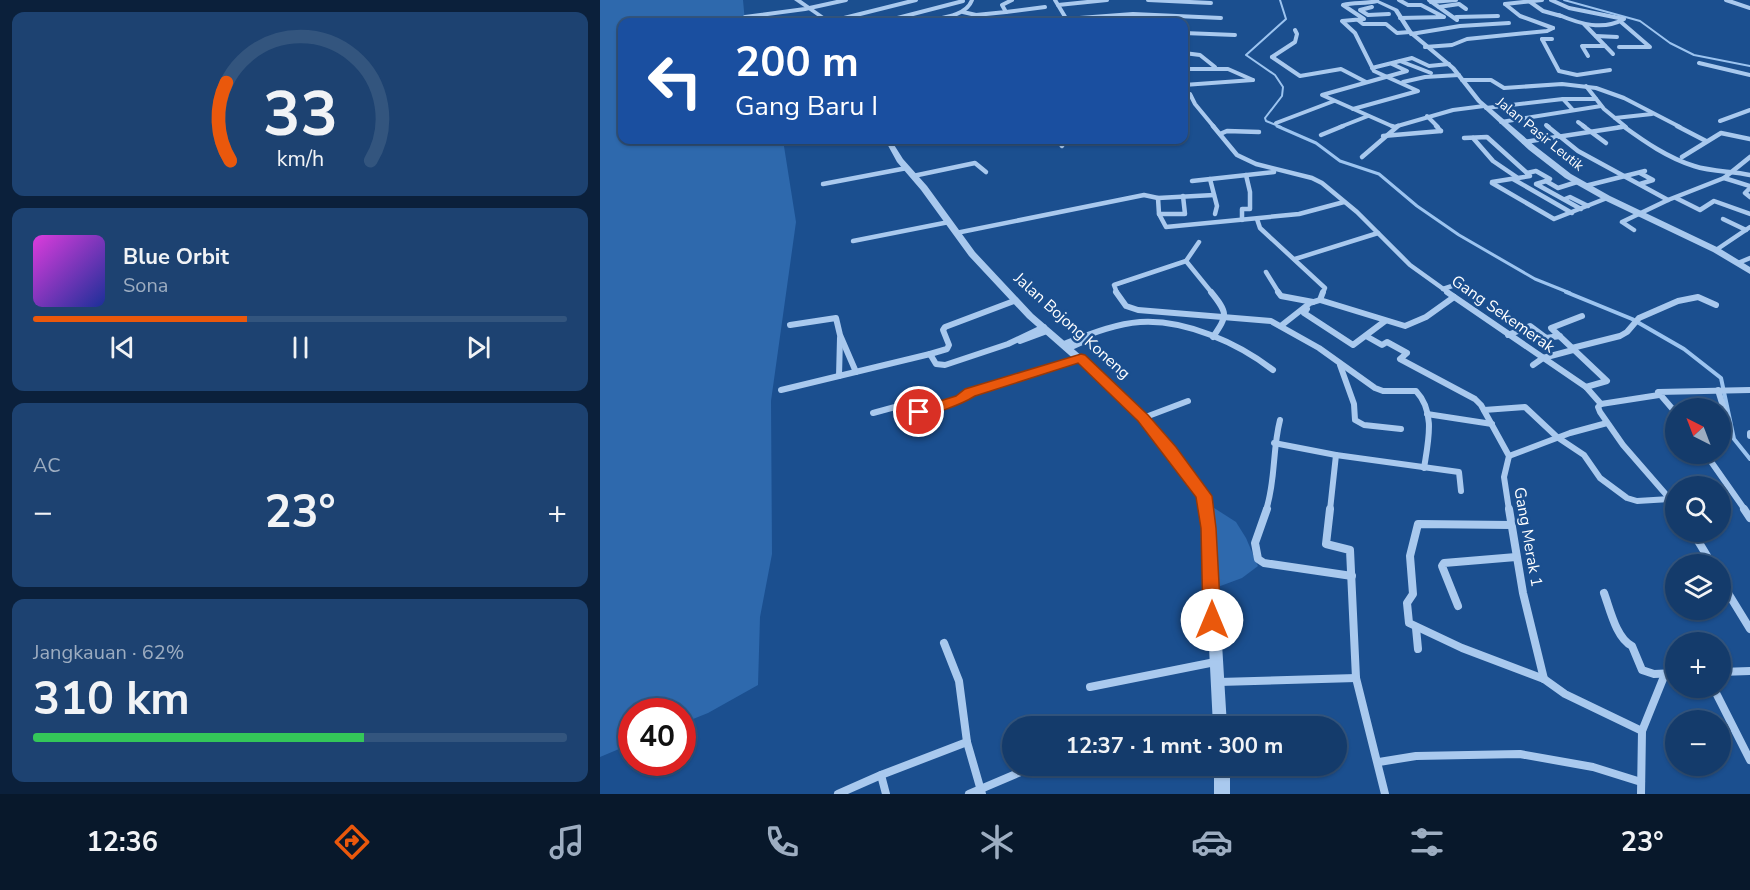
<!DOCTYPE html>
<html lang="id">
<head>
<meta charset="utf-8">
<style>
	:root { --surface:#143b6b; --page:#1d4271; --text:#f1f3f6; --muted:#9dadc1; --line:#33557e; --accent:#ea580c }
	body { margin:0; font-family:"Nunito Sans",sans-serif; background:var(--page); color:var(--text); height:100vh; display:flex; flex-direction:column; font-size:22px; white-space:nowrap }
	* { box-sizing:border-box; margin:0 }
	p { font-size:20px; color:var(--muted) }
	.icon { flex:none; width:33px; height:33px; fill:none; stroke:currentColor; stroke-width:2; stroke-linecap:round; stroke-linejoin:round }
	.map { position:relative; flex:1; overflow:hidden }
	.side { display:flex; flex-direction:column; gap:12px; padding:12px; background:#0b203b; width:600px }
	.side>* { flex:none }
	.guide { position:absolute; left:18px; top:18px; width:570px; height:126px; border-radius:12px; box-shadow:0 2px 4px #0004,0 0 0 2px var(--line); background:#1a4fa0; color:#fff; overflow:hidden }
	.needle { width:39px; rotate:318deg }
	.tools { position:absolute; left:1065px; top:398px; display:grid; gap:12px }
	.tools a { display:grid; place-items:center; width:66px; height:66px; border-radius:50%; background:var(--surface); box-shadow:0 2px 4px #0004,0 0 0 2px var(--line); font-size:30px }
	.speed { position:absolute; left:18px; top:698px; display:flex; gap:12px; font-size:30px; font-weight:700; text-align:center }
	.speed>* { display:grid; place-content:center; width:78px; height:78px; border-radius:50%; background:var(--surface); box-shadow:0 2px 4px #0004,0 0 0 2px var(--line); line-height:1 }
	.speed .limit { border:9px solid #d22; background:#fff; color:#111 }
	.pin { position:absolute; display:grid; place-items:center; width:51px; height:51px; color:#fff; margin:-26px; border:3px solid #fff; border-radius:50%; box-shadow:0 2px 6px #0007 }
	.me { position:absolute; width:66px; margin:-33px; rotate:0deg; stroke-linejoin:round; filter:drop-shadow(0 0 4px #0008) }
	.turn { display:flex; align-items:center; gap:21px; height:126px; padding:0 18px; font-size:27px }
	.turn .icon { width:78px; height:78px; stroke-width:2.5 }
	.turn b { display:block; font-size:42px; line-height:51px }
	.big { font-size:45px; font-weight:700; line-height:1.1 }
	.side .tile { flex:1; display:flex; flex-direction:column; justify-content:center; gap:9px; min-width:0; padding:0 21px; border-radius:12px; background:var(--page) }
	.side .dial { align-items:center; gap:0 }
	.dial svg { height:156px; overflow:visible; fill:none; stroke:var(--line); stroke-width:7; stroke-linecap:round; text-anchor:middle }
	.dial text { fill:var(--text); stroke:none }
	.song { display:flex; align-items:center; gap:18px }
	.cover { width:72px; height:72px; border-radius:9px; background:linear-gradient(135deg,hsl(300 70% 55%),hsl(230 70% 35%)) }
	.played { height:6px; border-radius:3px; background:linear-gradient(90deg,var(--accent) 40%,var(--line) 40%) }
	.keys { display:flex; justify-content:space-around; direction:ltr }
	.heat { display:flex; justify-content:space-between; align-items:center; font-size:33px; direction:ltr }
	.charge { height:9px; border-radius:4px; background:linear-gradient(90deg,#34c759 62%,var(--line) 0) }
	.trip { position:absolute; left:402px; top:716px; width:345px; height:60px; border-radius:30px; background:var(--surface); box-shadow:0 2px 4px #0004,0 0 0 2px var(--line); font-weight:700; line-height:60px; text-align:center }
	.dock { display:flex; height:96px; justify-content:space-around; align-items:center; background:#08182b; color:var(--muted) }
	.dock .icon { width:42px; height:42px }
	.dock .current { color:var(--accent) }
	.dock b { font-size:27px; color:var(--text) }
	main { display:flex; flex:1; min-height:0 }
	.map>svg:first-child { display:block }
	.green { fill:#2e69ad }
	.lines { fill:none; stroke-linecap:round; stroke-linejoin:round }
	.stream-far2 { stroke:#9cc4f0; stroke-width:2 }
	.stream-far1 { stroke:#9cc4f0; stroke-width:3 }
	.stream { stroke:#9cc4f0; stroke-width:4 }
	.minor-far3 { stroke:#a9c9ee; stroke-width:4 }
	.minor-far2 { stroke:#a9c9ee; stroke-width:4.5 }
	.minor-far1 { stroke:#a9c9ee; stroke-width:6 }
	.minor { stroke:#a9c9ee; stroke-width:8 }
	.tertiary { fill:#a9c9ee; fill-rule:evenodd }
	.route { fill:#ea580c; stroke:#983908; stroke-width:1.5 }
	.labels { text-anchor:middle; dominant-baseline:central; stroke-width:5; stroke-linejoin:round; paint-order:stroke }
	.far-street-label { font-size:14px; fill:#fff; stroke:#1b4f8f }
	.street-label { font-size:16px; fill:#fff; stroke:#1b4f8f }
</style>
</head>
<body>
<main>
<section class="side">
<div class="tile dial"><svg viewBox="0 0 100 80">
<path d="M14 69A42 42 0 1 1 86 69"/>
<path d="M14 69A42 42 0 0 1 12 29" stroke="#ea580c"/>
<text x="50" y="56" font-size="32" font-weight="700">33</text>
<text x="50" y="72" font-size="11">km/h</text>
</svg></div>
<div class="tile">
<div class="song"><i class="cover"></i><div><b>Blue Orbit</b><p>Sona</p></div></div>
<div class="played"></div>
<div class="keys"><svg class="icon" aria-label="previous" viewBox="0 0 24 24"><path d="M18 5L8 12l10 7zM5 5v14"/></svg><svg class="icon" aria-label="pause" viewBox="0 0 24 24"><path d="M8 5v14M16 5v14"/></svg><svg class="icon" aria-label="next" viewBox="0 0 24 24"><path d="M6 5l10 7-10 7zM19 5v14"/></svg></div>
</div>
<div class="tile"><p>AC</p>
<div class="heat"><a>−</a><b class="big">23°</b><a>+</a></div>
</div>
<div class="tile"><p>Jangkauan · 62%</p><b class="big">310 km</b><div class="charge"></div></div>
</section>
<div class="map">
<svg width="1150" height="794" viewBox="0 0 1150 794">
	<rect width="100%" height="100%" fill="#1b4f8f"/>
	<g class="green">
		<path d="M0 0H143L145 22H22V140H183L196 222 171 401 172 554 160 617 158 685 108 713 83 723 82 711H32L31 744 0 757Z"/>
		<path d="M611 506 636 522 646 538 658 566 642 578 615 588Z"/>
	</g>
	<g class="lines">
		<g class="stream-far2">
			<path d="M680 0 686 19 646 55 675 75 683 87 682 96 665 118 666 121 681 127"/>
			<path d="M964 0 1040 21 1070 43 1094 55 1150 66"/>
		</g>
		<path class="stream-far1" d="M677 126 716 143 740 161 779 174 817 206 859 235 935 279 970 293"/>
		<path class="stream" d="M966 292 1032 319 1084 349 1121 378 1134 439 1150 459"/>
		<g class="minor-far3">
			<path d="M455 0 467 20"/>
			<path d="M548 0 611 3"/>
			<path d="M799 0 808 5H821L844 17 800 18"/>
			<path d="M829 0 857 20"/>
			<path d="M951 0 969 8 1024 19C1003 31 980 24 959 15"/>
			<path d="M1126 0 1150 8"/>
			<path d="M929 1 943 11 961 16"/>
			<path d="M831 2 856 0"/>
			<path d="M905 4 920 16 953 28"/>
			<path d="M905 4 942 0"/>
			<path d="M458 5 507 0"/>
			<path d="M772 7 760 10 768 15 789 14"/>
			<path d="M839 7 859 4 866 9"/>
			<path d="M363 12 376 15 406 12 402 5 412 0"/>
			<path d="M406 12 445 7"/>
			<path d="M145 17 205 9 246 0"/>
			<path d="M856 17 898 16"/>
			<path d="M466 19 533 14 621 18"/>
			<path d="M758 20 763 24H786L797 33 810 32"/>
			<path d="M228 22 316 0"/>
			<path d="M282 22 363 1"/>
			<path d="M323 22C339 18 366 17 372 0"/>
			<path d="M984 24 1013 54"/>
			<path d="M584 33 635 35"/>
			<path d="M811 34 860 26 909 23"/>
			<path d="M996 36 1017 37"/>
			<path d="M942 39 959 71 977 75 1010 70"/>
			<path d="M942 39H952"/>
			<path d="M825 47 852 45 867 39 947 31 953 28"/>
			<path d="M1019 47H1050L1021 22"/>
			<path d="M584 53 600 55 615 67"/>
			<path d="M988 56 982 46H1005"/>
			<path d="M672 57 700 76 741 69 766 82"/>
			<path d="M672 57 695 42 697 34 695 30"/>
			<path d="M800 61 831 73"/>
			<path d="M1099 63 1150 75"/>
			<path d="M792 64 807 71 722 95 794 127"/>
			<path d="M772 68 812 58 829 66 849 64"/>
			<path d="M584 69H628L653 80"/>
			<path d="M862 80H891L904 88 962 84 996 88 1024 98 1080 127"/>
			<path d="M803 82 825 77 859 75"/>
			<path d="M584 85 653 80"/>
			<path d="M986 86 1004 109 1026 127"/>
			<path d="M584 94H590L595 104 614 127"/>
			<path d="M963 99H996"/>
			<path d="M886 108 963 99 973 110"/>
			<path d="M753 109 818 91 774 71 755 33 742 21 764 19 743 5C755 2 765 4 777 1"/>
			<path d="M827 116 838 127"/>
			<path d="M1015 118 1052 114"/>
			<path d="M1120 121 1150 110"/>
			<path d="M901 122 1001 106"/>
			<path d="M978 122 985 127"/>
			<path d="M676 123 734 101"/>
			<path d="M946 125 949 127"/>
			<path d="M740 127 768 116"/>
			<path d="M794 127 853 110 884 106"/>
			<path d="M1019 127H1022"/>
		</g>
		<g class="minor-far2">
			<path d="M613 126 637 155 656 164 712 178 722 183 757 212 810 265 849 293"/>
			<path d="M792 126 794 127"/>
			<path d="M836 126 841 131"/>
			<path d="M947 126 978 151 1068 200"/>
			<path d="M983 126 1006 143"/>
			<path d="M1023 126C1045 142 1068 158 1094 166 1112 172 1132 171 1150 175"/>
			<path d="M1077 126 1106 141"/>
			<path d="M620 134 627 131 659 132"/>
			<path d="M721 135 743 126"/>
			<path d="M783 136 841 131"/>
			<path d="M864 138 887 137 927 173"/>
			<path d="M873 138 893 161 918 178 930 176 927 173 936 171 950 179 946 181 958 188 977 182"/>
			<path d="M458 140 462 146"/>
			<path d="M924 142 1022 127"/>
			<path d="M762 157 798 126"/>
			<path d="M1082 157 1121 133 1150 139"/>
			<path d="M1040 173 1053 180 1040 184"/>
			<path d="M313 176 375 163 386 172"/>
			<path d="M1124 178 1150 186"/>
			<path d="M610 179 617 206 615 214"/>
			<path d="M913 179 972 213"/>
			<path d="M592 181 674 172"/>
			<path d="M946 181 936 184 981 209"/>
			<path d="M892 182 917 178"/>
			<path d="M892 183 954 219 1007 198"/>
			<path d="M223 184 307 168"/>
			<path d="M985 186 1045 171"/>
			<path d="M1150 188 1145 193 1150 197"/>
			<path d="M558 198 559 214 566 227 699 214 744 202"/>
			<path d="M1076 198 1100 210 1114 201 1150 214"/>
			<path d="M965 199 970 197 988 206"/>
			<path d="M559 214H585L583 196"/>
			<path d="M657 219 660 228 725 288 723 293"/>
			<path d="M1123 219 1146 230"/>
			<path d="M642 220V209H650V192L646 175"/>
			<path d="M1034 230 1022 222 1068 200 1124 178 1150 157"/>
			<path d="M356 233 544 195 558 198 614 195"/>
			<path d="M253 241 349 222"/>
			<path d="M1116 250 1150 227"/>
			<path d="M695 259 778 233"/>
			<path d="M586 261 612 293"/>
			<path d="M1138 263 1150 258"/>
			<path d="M666 272 679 293"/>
			<path d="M843 289 861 283"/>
			<path d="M517 293 514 285 586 261 599 242"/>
		</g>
		<g class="minor-far1">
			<path d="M516 292 526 306 538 310 671 321 719 348 775 388 783 391H816C836 412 828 442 824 468"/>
			<path d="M611 292C628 313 628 315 613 337"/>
			<path d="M678 292 681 296 713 302"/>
			<path d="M847 292 986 387 1001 404 998 407 1000 412 1023 445 1076 506"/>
			<path d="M720 300 805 326 826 317 854 297"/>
			<path d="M707 309 704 313 753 345 785 321"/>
			<path d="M982 316 951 328 1007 381 986 387"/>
			<path d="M190 325 236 318 240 335 256 372"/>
			<path d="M682 325 710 303 720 300 723 292"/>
			<path d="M908 335 930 326 946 338 960 336"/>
			<path d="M766 336 782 345 787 342 807 353 800 359 875 399 881 405 909 456 904 477 909 510"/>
			<path d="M420 341 447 331"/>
			<path d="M464 344C488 335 514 324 540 322 585 319 638 343 673 370"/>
			<path d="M469 348 491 338"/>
			<path d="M972 348 1020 336 1027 332 1039 318 1078 301 1098 297 1116 305"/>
			<path d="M330 354 347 349 349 345 343 330 345 327 414 301"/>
			<path d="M740 365 754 404 755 420 764 425 801 429"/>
			<path d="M933 365 943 358 973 350"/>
			<path d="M239 376 240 338"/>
			<path d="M181 390 330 354 336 364 345 365 408 344 444 327"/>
			<path d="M1118 390 1126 416"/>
			<path d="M1001 404 1059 395"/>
			<path d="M884 410 925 407 957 437 984 455 1000 478 1027 498 1037 501 1070 499"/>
			<path d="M273 413 306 404 316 412 337 408 370 393 480 358"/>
			<path d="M1076 413 1058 392 1150 390"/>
			<path d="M827 414 892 424"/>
			<path d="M543 418 588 401"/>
			<path d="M1150 433V436"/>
			<path d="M674 443 736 455 730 510"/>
			<path d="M1105 453 1145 510"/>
			<path d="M736 455 859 472 861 491"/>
			<path d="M909 456 970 433 1007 423"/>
			<path d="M666 510C676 480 672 451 680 420"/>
		</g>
		<g class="minor">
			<path d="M667 509 655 543 658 559 664 563 752 576"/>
			<path d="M730 509 726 544 750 550 756 678 785 794"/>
			<path d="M909 509 923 593 944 679"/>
			<path d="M1144 509 1150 518"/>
			<path d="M911 525 818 524 810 556 813 594 807 603 809 623 862 648 944 679 965 694 1042 731"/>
			<path d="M1092 531 1112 564"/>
			<path d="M1120 580 1150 629"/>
			<path d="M1004 593C1010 609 1016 638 1032 646L1042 670 1054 674 1076 673"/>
			<path d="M858 606 842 566 844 563 916 557"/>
			<path d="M816 628 818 649"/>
			<path d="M1120 672 1150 671"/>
			<path d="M619 682 756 678"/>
			<path d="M490 687 615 662"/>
			<path d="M1113 687 1150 760"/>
			<path d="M367 742 382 794"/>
			<path d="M779 762 816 756 920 754 993 767 1041 782"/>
			<path d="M281 775 367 742 359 681 344 643"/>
			<path d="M238 794 281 775 286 794"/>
			<path d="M369 794 437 765"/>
			<path d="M1041 794 1042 731 1065 674"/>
		</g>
		<g class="tertiary">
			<path d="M194 0H201L232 22H226Z"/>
			<path d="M771 0H778L798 9 812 31 855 67 881 100 935 146 971 174 1010 196 1119 248 1150 267V274L1113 252 1004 200 965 178 929 150 877 102 851 69 808 33 794 11Z"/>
			<path d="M285 140H291L303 159 327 186 375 252 433 314 526 394 565 434 606 488 610 496 615 528 627 726H613L603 528 598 496 595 490 557 440 518 398 427 318 369 256 321 190 297 162Z"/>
			<rect x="614" y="765" width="16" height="29"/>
		</g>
	</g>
	<path class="route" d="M481 354 485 355 548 415 576 447 612 496 616 528 621 620 618 625 612 627 606 625 603 620 601 528 596 497 538 421 478 363 375 396C364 403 326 419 314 415L312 412 314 409 356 396 365 389Z"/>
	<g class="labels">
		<g class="far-street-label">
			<text transform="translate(940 134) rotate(39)">Jalan Pasir Leutik</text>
		</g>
		<g class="street-label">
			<text transform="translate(903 314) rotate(35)">Gang Sekemerak</text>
			<text transform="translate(472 326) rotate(42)">Jalan Bojong Koneng</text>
			<text transform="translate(928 537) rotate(80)">Gang Merak 1</text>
		</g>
	</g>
</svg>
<div class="tools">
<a><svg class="needle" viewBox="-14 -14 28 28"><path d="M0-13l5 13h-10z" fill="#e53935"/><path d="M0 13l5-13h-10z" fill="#9dadc1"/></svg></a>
<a><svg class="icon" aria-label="search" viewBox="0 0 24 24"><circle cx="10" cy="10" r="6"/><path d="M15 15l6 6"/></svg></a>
<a><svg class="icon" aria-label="layers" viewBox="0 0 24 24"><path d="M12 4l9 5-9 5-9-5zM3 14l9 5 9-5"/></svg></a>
<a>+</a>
<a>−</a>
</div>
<div class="speed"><div class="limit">40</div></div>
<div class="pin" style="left:319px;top:412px;background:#d93025"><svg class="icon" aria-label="arrive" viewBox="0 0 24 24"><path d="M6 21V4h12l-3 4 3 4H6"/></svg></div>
<svg class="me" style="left:612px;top:620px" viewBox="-20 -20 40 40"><circle r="19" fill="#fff"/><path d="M0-13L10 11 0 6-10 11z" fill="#ea580c"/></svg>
<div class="trip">12:37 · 1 mnt · 300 m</div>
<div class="guide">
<div class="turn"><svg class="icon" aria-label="left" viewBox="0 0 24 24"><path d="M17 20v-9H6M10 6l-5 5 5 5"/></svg><div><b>200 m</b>Gang Baru I</div></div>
</div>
</div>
</main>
<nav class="dock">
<b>12:36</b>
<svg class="icon current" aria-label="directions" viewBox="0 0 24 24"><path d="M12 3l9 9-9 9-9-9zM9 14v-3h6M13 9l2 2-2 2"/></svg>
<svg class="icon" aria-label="music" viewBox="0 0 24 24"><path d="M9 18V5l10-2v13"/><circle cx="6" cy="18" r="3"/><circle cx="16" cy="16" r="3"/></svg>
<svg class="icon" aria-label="phone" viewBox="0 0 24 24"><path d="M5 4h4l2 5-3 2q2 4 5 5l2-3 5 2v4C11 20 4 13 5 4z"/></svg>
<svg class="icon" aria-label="climate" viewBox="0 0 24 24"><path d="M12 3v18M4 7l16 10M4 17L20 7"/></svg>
<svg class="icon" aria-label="car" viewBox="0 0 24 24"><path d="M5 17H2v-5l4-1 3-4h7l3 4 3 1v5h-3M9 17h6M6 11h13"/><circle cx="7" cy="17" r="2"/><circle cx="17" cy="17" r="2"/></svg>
<svg class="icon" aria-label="filters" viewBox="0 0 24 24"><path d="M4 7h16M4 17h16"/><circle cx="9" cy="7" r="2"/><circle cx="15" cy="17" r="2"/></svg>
<b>23°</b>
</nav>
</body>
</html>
